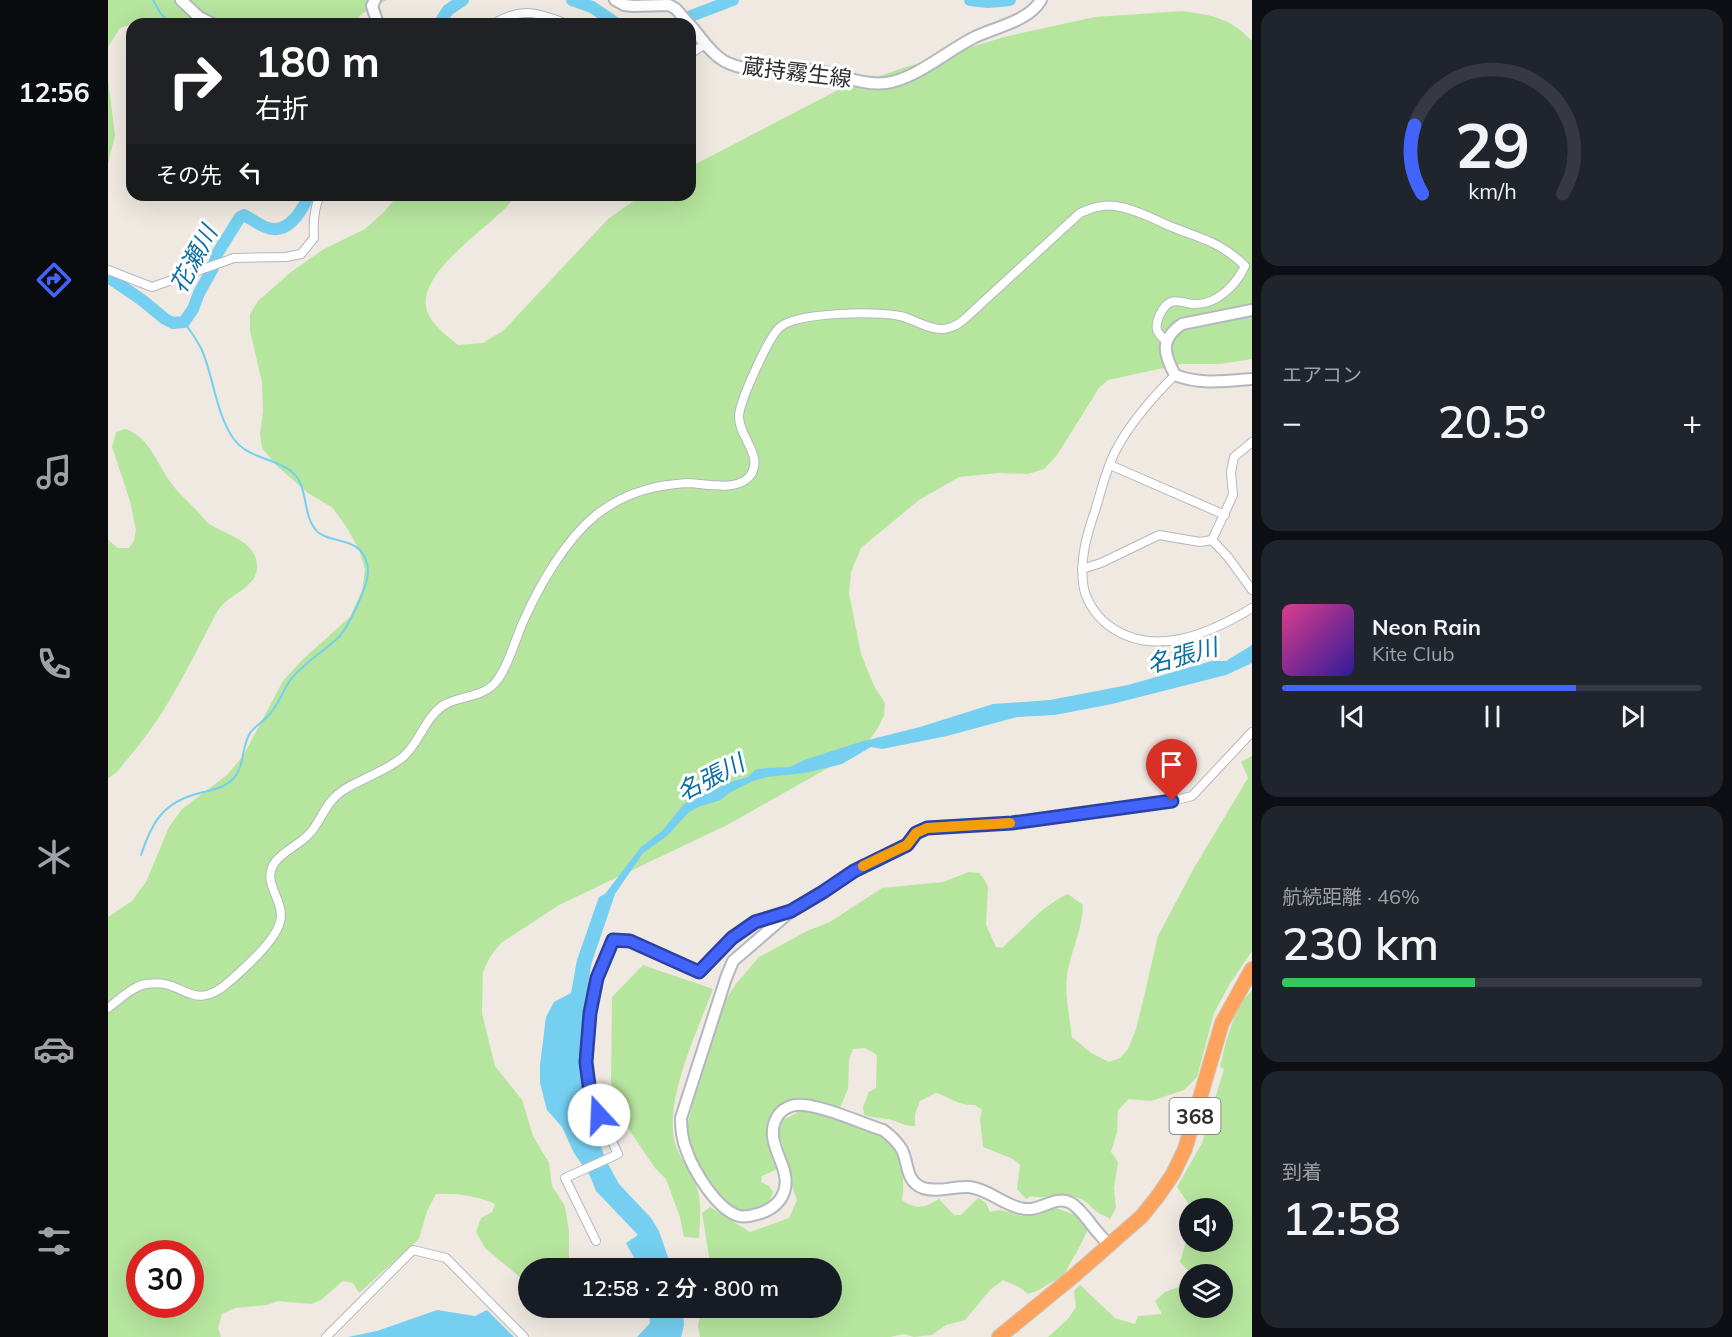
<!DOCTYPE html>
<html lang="ja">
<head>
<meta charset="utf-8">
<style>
	:root { --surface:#171b24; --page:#20242c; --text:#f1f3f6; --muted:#9ea1a6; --line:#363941; --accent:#4264fb }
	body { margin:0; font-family:Mulish,"Noto Sans JP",sans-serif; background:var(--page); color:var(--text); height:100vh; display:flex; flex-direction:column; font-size:22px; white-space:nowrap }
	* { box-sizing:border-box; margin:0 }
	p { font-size:20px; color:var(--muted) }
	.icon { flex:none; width:33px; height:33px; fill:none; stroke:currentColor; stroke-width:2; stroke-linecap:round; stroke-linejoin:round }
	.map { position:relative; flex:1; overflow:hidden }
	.panel { display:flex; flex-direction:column; gap:9px; padding:9px; background:#0d0f14; width:480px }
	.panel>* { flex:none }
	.top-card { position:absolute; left:18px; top:18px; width:570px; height:183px; border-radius:18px; box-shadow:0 6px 24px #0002; background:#202124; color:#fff; overflow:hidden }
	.buttons { position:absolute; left:1071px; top:1198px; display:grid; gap:12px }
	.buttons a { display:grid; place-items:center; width:54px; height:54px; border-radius:50%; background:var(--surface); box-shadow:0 6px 24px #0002; font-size:30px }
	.speed { position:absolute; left:18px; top:1240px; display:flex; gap:12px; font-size:30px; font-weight:700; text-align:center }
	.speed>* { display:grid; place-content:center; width:78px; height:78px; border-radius:50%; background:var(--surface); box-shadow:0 6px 24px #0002; line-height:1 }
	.speed .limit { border:9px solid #d22; background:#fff; color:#111 }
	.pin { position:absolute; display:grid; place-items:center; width:51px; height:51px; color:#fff; margin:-62px -26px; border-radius:50% 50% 50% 0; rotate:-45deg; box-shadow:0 0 6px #0007 }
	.pin .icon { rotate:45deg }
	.me { position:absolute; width:66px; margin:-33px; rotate:340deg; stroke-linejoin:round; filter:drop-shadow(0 0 4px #0008) }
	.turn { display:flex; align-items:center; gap:21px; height:126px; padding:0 30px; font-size:27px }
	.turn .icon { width:78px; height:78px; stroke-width:2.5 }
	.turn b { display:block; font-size:42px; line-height:51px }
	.then { display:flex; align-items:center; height:57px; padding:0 30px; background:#0003; gap:12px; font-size:22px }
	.big { font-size:45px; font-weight:600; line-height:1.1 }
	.panel .card { flex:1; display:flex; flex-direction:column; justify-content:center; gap:9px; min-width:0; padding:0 21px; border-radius:18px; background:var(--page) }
	.panel .dial { align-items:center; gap:0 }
	.dial svg { height:156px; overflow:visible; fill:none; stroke:var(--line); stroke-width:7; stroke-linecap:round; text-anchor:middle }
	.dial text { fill:var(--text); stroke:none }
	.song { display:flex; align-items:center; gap:18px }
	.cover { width:72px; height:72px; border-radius:9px; background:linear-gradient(135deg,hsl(330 70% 55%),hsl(250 70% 35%)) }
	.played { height:6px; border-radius:3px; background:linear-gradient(90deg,var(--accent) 70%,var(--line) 70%) }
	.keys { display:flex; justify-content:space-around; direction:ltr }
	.heat { display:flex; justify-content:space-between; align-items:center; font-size:33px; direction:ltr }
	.charge { height:9px; border-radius:4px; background:linear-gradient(90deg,#34c759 46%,var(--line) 0) }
	.trip { position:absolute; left:410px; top:1258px; width:324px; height:60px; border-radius:30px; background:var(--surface); box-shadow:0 6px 24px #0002; font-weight:600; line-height:60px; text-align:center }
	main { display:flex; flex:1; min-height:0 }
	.menu { display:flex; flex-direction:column; width:108px; justify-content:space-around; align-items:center; background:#090b0e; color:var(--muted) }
	.menu .icon { width:42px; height:42px }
	.menu .selected { color:var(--accent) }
	.menu b { font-size:27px; color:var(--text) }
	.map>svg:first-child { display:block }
	.green { fill:#b6e59e; fill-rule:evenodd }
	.water { fill:#75cff0 }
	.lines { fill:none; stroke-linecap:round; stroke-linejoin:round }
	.stream { stroke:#75cff0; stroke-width:2 }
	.river { stroke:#75cff0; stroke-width:12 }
	.street-casing { stroke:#b4b7c1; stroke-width:10 }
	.secondary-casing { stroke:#b4b7c1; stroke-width:14 }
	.highway-casing { stroke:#c9c9c9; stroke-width:16 }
	.street { stroke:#fff; stroke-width:8 }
	.secondary { stroke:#fff; stroke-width:10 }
	.highway { stroke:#ffa35c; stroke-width:14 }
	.route-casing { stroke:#2b41a3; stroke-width:15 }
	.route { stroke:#4264fb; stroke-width:10 }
	.slow { stroke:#f59e0b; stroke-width:10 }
	.labels { text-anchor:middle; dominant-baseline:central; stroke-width:6; stroke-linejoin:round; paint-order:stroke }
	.shield { fill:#fff; stroke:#6d6d6d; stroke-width:1.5 }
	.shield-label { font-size:21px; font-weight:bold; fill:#2e2e2e }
	.street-label { font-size:22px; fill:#2e2e2e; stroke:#fff }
	.water-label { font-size:24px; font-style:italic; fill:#0d6fa3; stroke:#fff }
</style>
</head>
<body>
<main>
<nav class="menu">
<b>12:56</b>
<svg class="icon selected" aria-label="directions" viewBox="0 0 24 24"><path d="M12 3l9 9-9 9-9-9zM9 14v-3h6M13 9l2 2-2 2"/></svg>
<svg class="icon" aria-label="music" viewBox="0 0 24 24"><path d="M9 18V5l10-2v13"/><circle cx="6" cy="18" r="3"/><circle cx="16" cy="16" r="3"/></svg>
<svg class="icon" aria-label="phone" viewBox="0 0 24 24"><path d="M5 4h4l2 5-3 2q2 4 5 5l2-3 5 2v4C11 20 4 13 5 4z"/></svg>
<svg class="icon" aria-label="climate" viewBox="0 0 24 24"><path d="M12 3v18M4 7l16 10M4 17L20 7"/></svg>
<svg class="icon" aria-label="car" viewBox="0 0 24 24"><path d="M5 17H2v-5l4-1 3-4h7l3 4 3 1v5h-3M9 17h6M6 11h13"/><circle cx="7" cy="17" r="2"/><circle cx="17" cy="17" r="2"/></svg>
<svg class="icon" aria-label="filters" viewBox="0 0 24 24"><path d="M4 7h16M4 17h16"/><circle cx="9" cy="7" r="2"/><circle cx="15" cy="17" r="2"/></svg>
</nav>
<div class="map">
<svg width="1144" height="1337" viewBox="0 0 1144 1337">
	<rect width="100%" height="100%" fill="#efe9e1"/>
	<g class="green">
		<path d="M0 0H279L255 13 244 24H24L12 28 0 47Z"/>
		<path d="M1075 11C1106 16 1121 17 1144 41V359L1112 364H1074L1000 380 991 388 949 455 936 469 920 474 891 473 851 477 811 500 753 548 743 572 741 593 753 654 766 686 777 703 776 716 768 731 758 744 729 763 619 825 451 905 393 943 382 957 375 972 374 1013 387 1066 414 1100 425 1136 441 1163 444 1186 457 1206 461 1231V1269H420V1284L377 1248 368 1232 373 1218 384 1212 387 1204C371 1196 346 1193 328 1194L319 1211 311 1239 251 1293 245 1283 235 1281 213 1300 203 1304 170 1301 159 1305 127 1308 114 1314 110 1328 113 1337H0V917L24 901 38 882 61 827 74 809 119 775 135 756 175 681 194 660 242 617 254 591 257 569 251 550 241 531 225 508 200 493 169 466 154 448 152 434 155 412 154 382 142 331V314L150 301 183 272 216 249 257 229 276 212 290 195H409C403 202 397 209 390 215 369 235 308 277 319 311 324 325 338 335 350 345L375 343 396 330 500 219 534 195H582V167L730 90 795 68 896 37 987 17ZM32 1254H82V1305H32Z"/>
		<path d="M0 80 7 135 0 164Z"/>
		<path d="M17 429C41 436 49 464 63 483 71 494 82 503 91 513 94 516 97 520 100 523 116 535 149 540 149 566 150 588 119 594 109 612 83 661 59 713 22 756 15 764 10 773 0 778V540L10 548H21L26 540 28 530 22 501 4 447 8 432Z"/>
		<path d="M1144 756V951L1121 985 1106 1013 1089 1077 1076 1090 1043 1101 1021 1099 1010 1110 1009 1132 1003 1152 1010 1162 1006 1188 1008 1208 1002 1219C998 1216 993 1215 989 1212 982 1207 980 1201 970 1198 954 1193 938 1200 923 1196L918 1199 909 1189 912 1165 905 1159 875 1147 872 1119 874 1110 867 1105C850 1106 844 1098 828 1093L812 1101 807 1114V1126C799 1126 795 1124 787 1121 777 1117 766 1119 756 1115L755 1107 761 1092 768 1088 769 1055 757 1048 745 1049 741 1060 740 1089 731 1110C717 1104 701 1096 686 1099 653 1106 656 1147 669 1169L654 1176 653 1182 661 1186 665 1192C663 1201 655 1208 646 1210 611 1220 581 1158 578 1130L603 1031 613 1007 627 985 651 957 699 931 722 922 774 888 835 882 861 872 871 873 876 879 880 887 878 925 888 947 894 948C916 929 933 906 960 894L975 905C974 927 966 945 961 965 955 988 961 1014 964 1037L983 1053 1001 1062 1012 1058 1020 1049 1028 1029 1036 997 1050 936 1086 868 1140 778 1133 762Z"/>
		<path d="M535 965 605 989C590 1030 558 1095 566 1139 569 1157 584 1171 589 1188 594 1204 592 1222 591 1238L576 1237 572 1217 558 1179 547 1168 513 1118 503 1082 504 997Z"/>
		<path d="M1144 990V1337H940L960 1319 968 1307 966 1291 972 1285 1007 1318 1027 1324 1030 1316 1054 1314 1047 1301 1057 1292 1081 1283 1082 1308H1114V1275H1085L1072 1262 1081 1232 1082 1242H1114V1209H1084L1069 1187 1094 1143 1116 1069 1112 1067C1118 1041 1125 1010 1144 990Z"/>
		<path d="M692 1111H703L772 1136C793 1149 798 1177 794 1200 807 1210 817 1208 831 1199L846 1215H853L870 1198 878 1203 882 1212 892 1210 914 1216 948 1208 970 1216 980 1229C973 1246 963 1261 954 1278 941 1281 934 1291 920 1294L911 1287 895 1280 882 1290 857 1320 838 1325 824 1335 806 1337 796 1334 782 1337H592L590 1326 594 1308H723V1269H603L594 1213 602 1207 642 1232 681 1218 689 1200 680 1175V1162L671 1134 675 1120Z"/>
	</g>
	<g class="water">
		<path d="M1144 645V663L1118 675 1004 704 947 715 909 717 839 736 774 749 763 747 734 764 697 773 659 777 645 781 621 793 613 800 590 807 580 813 559 836 535 853 507 894 483 965 474 1026 473 1073 483 1123 499 1162 511 1184 543 1218 551 1231 564 1269H532L518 1243 530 1235 488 1191 482 1176 466 1153 454 1127 439 1110 432 1083V1065L438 1017 446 1002 463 993 469 960 491 897 497 894 533 847 554 831 576 804 587 797 602 793 618 783 640 777 647 770 658 768 682 767 696 760 752 742 812 727 885 704 942 700 1020 685 1104 661H1118Z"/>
		<path d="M541 1308H575L576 1325 573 1337H529L542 1323Z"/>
		<path d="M329 1310 367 1316 379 1310 406 1337H240L269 1331Z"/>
	</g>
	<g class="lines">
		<g class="stream">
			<path d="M45 0 53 14 63 24"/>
			<path d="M33 855C44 822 55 802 92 793 104 790 116 788 125 779 137 767 133 747 142 733 148 725 156 721 162 714 171 704 175 690 183 679 197 662 216 651 231 637 241 626 260 586 260 571 260 564 257 555 252 550 240 538 217 542 207 529 194 513 201 485 183 471 164 457 140 459 125 438 107 411 106 377 93 348 88 339 82 330 76 322"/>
		</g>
		<g class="river">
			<path d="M464 0 484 7 509 24"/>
			<path d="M862 0 880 2 902 0"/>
			<path d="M331 24 340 10 355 0"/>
			<path d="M572 24 583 16 625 0"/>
			<path d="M0 277 34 300 57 319 65 323 76 322 85 309 91 293 105 268 109 254 132 217 136 215C143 219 150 224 157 227 179 236 193 213 201 195"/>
		</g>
		<g class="street-casing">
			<g id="street">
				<path d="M385 24C413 7 430 12 459 24"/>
				<path d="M582 54 597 44"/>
				<path d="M0 270 44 287 126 258 178 257 193 254 206 238C205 223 206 208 212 195"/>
				<path d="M1067 375C1045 397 1022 423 1008 450 998 469 993 491 987 511 979 534 972 558 975 582 976 598 987 615 1000 625 1045 659 1101 634 1144 608"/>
				<path d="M1002 465 1117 515"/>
				<path d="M1104 540 1125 495 1123 472 1126 457 1144 442"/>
				<path d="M1104 540 1120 557 1144 590"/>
				<path d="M974 569 993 563 1051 535 1092 542 1104 540"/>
				<path d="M774 858 799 845 808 833 819 828 904 823 1064 801 1084 796 1144 732"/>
				<path d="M0 1008C11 1000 25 986 38 984 77 977 83 1016 122 981 137 968 167 941 172 922 178 900 151 882 168 861 178 849 193 844 203 832 214 818 219 801 234 791 252 779 281 770 296 756 312 742 317 717 336 705 350 696 370 698 384 686 398 674 407 640 415 622 431 586 457 540 488 515 503 503 521 494 540 489 552 485 566 484 578 483 596 483 628 492 641 477 658 457 630 437 631 416 632 400 660 339 671 328 687 312 769 311 792 316 806 319 821 330 835 329 847 328 855 321 863 313L972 213C983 208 994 204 1007 206 1027 209 1046 219 1064 227 1094 239 1113 242 1137 266 1128 285 1109 305 1086 304 1079 304 1071 299 1063 302 1055 305 1047 321 1049 330 1051 335 1055 338 1058 341"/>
				<path d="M488 1241 457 1178 510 1154 481 1093 478 1062 482 1013 489 978 505 940 522 941 591 972 624 938 647 922 678 912"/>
				<path d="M218 1337 305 1250 338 1258 416 1337"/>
			</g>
		</g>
		<g class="secondary-casing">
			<g id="secondary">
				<path d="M73 0 91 17 105 24"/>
				<path d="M267 0 264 6 270 24"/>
				<path d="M507 0 516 5 525 6 561 5 568 9 581 24"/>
				<path d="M582 25C593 37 602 53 616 61 641 75 675 67 702 70 727 72 752 86 778 83 808 79 840 50 867 37 888 27 921 21 933 0"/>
				<path d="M1144 310 1074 324C1051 340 1056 354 1067 375 1092 385 1118 381 1144 379"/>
				<path d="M774 858 746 871 715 892 683 911 625 961 618 978 573 1118C573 1129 574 1139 578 1149 585 1170 609 1210 631 1216 638 1218 646 1215 653 1213 664 1209 672 1203 676 1192 685 1166 654 1144 669 1117 672 1112 677 1108 683 1106 701 1099 755 1124 775 1130 782 1135 789 1141 794 1150 801 1164 797 1181 815 1188 830 1193 846 1186 861 1187 880 1189 894 1204 912 1208 924 1211 931 1207 942 1203 961 1195 969 1207 980 1220 986 1229 994 1237 1001 1245"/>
			</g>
		</g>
		<g class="highway-casing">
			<path id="highway" d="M891 1337 968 1274 1034 1216 1050 1196 1065 1174 1077 1149 1114 1023 1144 969"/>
		</g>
		<use href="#street" class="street"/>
		<use href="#secondary" class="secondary"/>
		<use href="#highway" class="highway"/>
	</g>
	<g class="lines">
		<g class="route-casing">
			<path id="route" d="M491 1115 482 1093 478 1062 482 1013 489 978 505 940 522 941 591 972 624 938 647 922 683 911 715 892 746 871 799 845 808 833 819 828 904 823 1064 801"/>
		</g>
		<use href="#route" class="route"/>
		<path class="slow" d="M755 866 799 845 808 833 819 828 902 823"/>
	</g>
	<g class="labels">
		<rect class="shield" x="1061.5" y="1098" width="51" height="36" rx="4.5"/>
		<g class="shield-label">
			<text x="1087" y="1116">368</text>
		</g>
		<g class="street-label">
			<text transform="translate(689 72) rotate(7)">蔵持霧生線</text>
		</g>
		<g class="water-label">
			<text transform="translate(85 259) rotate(-62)">花瀬川</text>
			<text transform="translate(1074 655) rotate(-15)">名張川</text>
			<text transform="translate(602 777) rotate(-27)">名張川</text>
		</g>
	</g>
</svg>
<div class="buttons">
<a><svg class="icon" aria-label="sound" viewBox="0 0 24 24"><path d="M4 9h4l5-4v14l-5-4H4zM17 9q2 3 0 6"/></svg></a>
<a><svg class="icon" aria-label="layers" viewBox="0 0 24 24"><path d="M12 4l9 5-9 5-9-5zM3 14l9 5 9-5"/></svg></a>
</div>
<div class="speed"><div class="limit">30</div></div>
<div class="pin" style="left:1064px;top:801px;background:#d93025"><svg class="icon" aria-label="arrive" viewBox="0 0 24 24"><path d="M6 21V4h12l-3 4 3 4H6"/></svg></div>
<svg class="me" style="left:491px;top:1115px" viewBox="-20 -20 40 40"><circle r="19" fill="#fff"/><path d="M0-13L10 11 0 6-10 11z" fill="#4264fb"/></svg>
<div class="trip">12:58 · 2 分 · 800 m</div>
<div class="top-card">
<div class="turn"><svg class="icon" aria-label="right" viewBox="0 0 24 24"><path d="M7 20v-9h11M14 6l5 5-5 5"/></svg><div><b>180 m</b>右折</div></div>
<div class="then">その先<svg class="icon" aria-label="left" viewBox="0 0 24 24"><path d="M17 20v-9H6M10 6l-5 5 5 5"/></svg></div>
</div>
</div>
<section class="panel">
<div class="card dial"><svg viewBox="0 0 100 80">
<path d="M14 69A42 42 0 1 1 86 69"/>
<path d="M14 69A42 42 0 0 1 10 34" stroke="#4264fb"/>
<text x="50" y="56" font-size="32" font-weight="700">29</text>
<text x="50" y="72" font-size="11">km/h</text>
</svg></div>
<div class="card"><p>エアコン</p>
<div class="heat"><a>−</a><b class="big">20.5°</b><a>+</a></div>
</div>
<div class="card">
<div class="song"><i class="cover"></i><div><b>Neon Rain</b><p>Kite Club</p></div></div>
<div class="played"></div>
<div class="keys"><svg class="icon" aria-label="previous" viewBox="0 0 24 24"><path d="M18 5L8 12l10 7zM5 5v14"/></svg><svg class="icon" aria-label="pause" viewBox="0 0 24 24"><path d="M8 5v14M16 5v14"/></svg><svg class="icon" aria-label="next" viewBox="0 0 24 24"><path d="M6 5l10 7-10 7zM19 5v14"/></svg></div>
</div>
<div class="card"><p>航続距離 · 46%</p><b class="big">230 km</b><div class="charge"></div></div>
<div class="card"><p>到着</p><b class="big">12:58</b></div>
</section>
</main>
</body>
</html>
